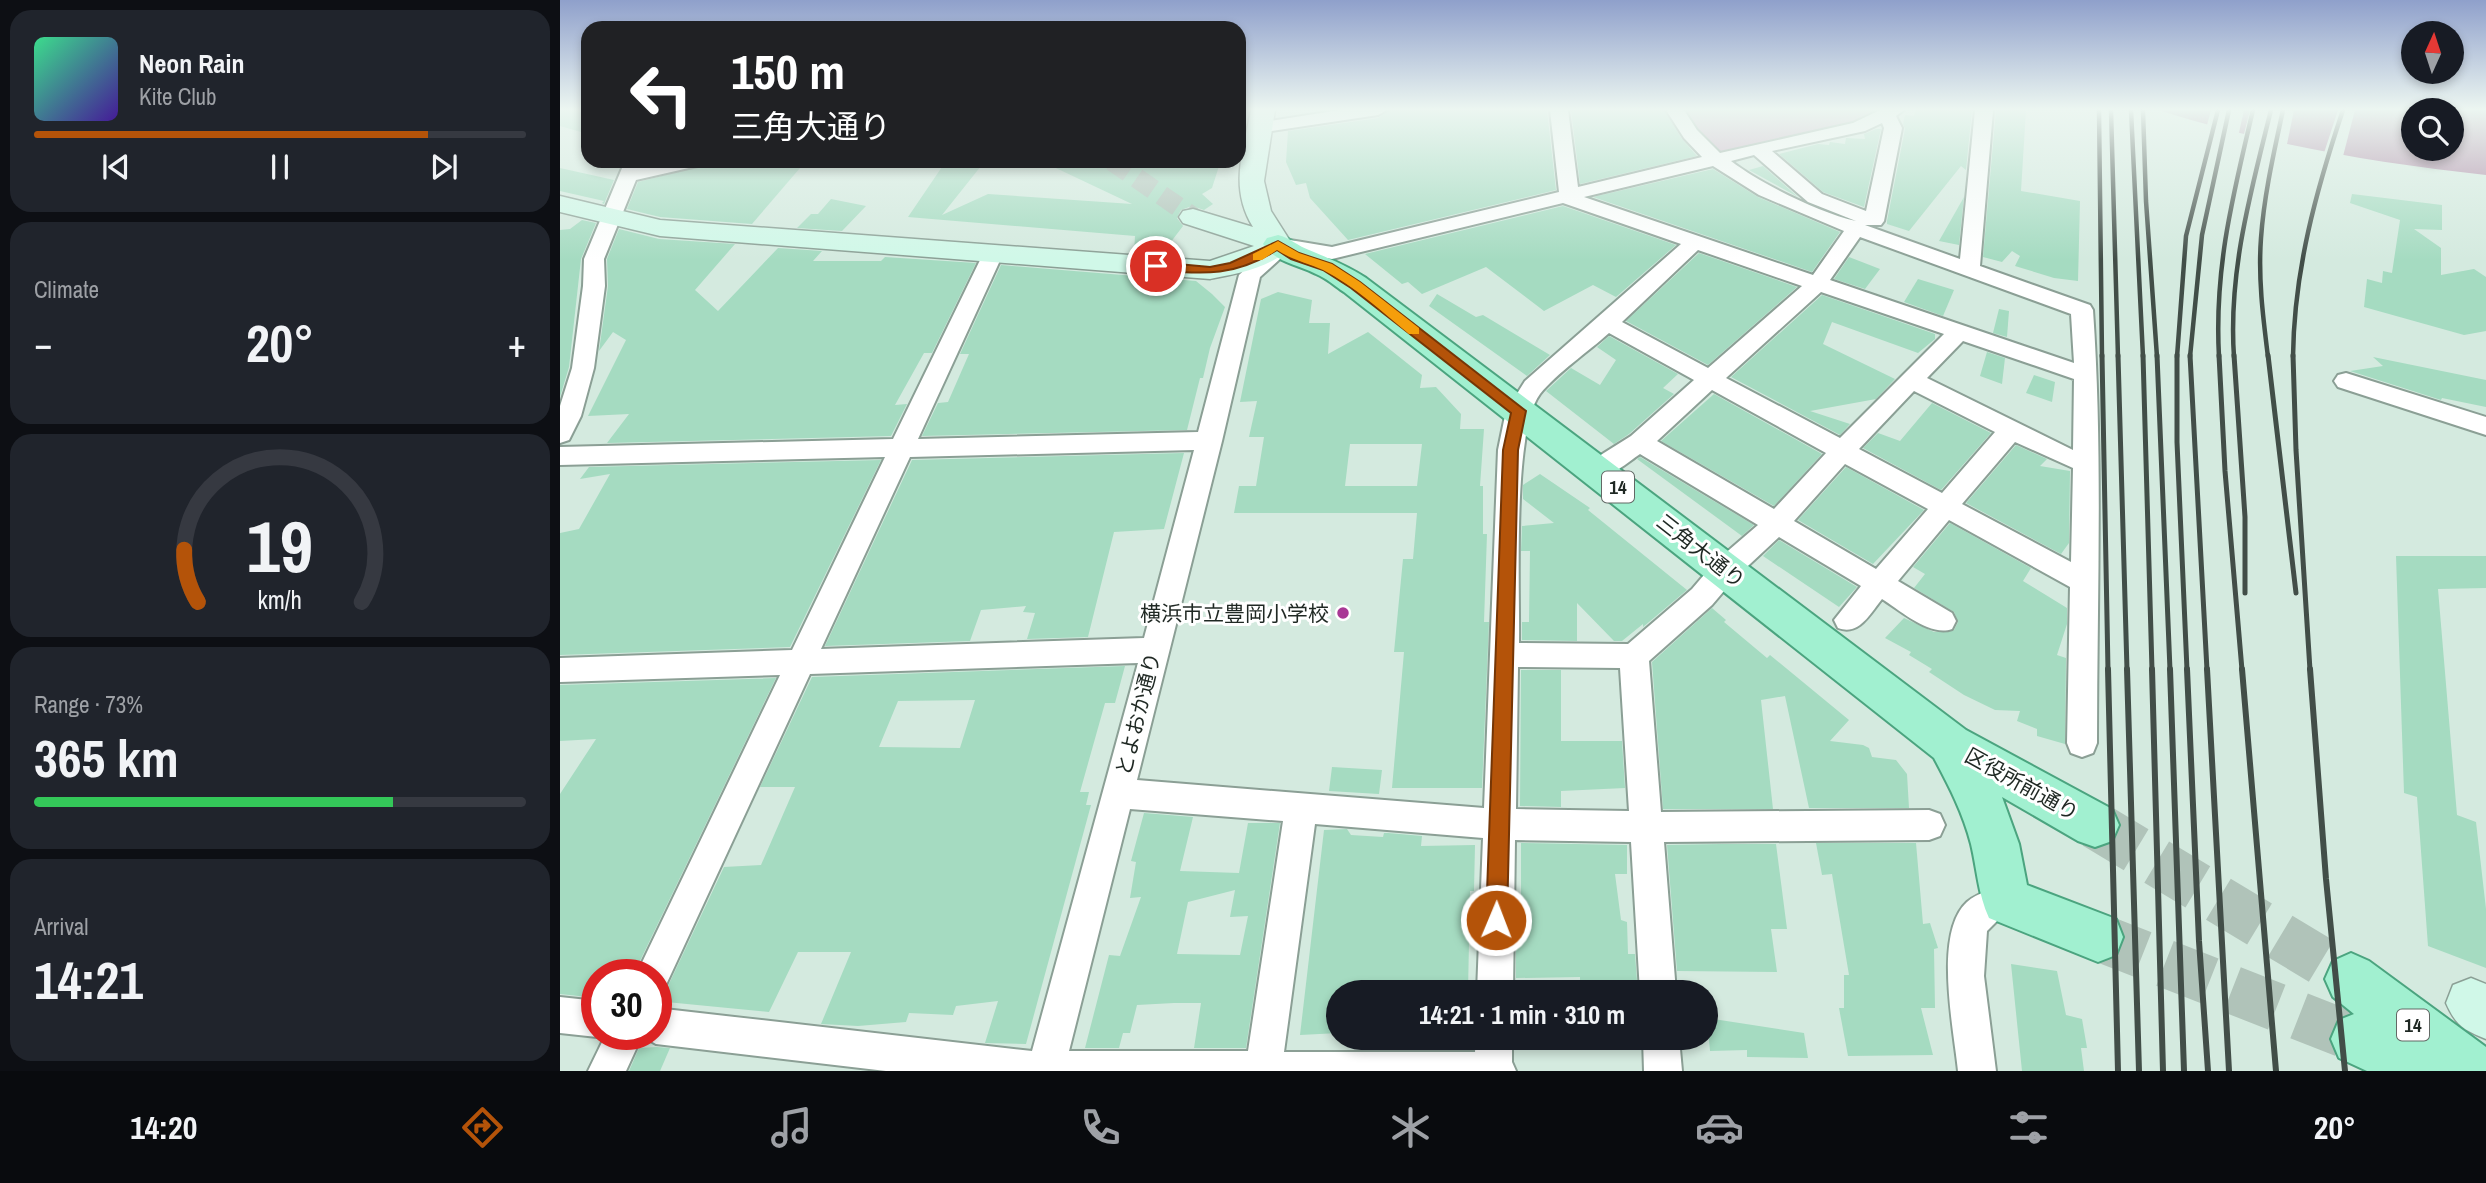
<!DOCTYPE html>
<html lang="en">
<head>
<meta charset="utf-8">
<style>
	:root { --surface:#171b24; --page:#20242c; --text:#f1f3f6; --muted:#9ea1a6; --line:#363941; --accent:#b45309 }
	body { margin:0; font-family:"Archivo Narrow","Noto Sans JP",sans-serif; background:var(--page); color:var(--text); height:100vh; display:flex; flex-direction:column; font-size:26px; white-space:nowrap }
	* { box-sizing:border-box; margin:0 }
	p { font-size:23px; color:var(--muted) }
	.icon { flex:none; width:38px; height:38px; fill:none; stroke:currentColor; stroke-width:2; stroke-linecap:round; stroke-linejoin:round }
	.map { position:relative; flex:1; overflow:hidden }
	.sheet { display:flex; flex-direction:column; gap:10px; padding:10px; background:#0d0f14; width:560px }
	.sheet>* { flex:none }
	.hud { position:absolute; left:21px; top:21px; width:665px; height:147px; border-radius:21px; box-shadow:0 4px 10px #0003; background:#202124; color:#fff; overflow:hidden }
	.needle { width:46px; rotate:3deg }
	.buttons { position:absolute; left:1841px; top:21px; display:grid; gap:14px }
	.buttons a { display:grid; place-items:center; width:63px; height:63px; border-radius:50%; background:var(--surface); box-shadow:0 4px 10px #0003; font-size:35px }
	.speed { position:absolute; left:21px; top:959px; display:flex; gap:14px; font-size:35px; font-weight:700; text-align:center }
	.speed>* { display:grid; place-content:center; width:91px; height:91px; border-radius:50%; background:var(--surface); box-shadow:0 4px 10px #0003; line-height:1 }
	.speed .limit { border:10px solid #d22; background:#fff; color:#111 }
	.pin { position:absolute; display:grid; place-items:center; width:60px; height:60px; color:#fff; margin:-30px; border:4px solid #fff; border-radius:50%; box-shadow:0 2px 7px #0007 }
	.me { position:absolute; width:77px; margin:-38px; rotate:1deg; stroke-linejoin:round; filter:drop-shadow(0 0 5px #0008) }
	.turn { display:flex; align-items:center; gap:24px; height:147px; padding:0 35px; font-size:32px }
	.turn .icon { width:91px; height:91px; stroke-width:2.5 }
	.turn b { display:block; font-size:49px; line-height:60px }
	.big { font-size:52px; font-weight:700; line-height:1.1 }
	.sheet .tile { flex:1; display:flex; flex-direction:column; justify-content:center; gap:10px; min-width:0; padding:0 24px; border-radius:21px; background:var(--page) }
	.sheet .dial { align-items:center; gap:0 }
	.dial svg { height:182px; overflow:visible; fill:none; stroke:var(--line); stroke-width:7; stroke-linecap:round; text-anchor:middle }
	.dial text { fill:var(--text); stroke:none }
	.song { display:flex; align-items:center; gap:21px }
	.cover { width:84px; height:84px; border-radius:10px; background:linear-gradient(135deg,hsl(150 70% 55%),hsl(260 70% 35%)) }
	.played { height:7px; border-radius:4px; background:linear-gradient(90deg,var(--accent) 80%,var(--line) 80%) }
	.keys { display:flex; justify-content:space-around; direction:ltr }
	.heat { display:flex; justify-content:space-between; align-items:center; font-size:38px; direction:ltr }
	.charge { height:10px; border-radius:5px; background:linear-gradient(90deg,#34c759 73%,var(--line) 0) }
	.trip { position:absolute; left:766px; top:980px; width:392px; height:70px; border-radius:35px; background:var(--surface); box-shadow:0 4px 10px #0003; font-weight:700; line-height:70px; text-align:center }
	.menu { display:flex; height:112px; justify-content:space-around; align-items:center; background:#090b0e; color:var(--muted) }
	.menu .icon { width:49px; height:49px }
	.menu .active { color:var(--accent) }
	.menu b { font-size:32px; color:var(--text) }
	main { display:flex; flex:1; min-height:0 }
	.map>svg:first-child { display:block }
	.green { fill:#caa8c1 }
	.water { fill:#aa81a0 }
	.pier { fill:#d4eadf }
	.building { fill:#a5dbc1; fill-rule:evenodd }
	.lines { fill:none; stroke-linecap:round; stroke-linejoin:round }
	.street-tunnel { stroke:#b0c3b9; stroke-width:20; stroke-dasharray:20 10; stroke-linecap:butt }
	.primary-tunnel { stroke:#b0c3b9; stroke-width:48; stroke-dasharray:48 24; stroke-linecap:butt }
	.street-casing { stroke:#8b9f95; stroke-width:4 }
	.secondary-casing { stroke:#8b9f95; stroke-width:3 }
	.primary-casing { stroke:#4ba47f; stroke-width:4 }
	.street { fill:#fff; fill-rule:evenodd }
	.secondary { fill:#d0f8e8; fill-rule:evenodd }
	.primary { fill:#a1f0d0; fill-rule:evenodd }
	.rail-far2 { stroke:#424e48; stroke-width:4.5 }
	.rail-far1 { stroke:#424e48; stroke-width:5 }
	.rail { stroke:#424e48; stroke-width:6 }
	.route { fill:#b45309; stroke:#753606; stroke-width:2 }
	.slow { fill:#f59e0b }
	.poi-dot { fill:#a83895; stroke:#fff; stroke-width:2.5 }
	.labels { text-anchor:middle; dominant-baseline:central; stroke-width:6; stroke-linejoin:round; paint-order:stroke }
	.shield { fill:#fff; stroke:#626865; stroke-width:2 }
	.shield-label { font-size:19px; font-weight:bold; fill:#1f2823 }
	.street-label { font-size:21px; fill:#1f2823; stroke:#fff }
	.poi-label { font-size:21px; fill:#1f2823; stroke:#fff; text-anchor:end }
</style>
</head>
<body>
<main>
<section class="sheet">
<div class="tile">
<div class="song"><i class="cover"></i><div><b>Neon Rain</b><p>Kite Club</p></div></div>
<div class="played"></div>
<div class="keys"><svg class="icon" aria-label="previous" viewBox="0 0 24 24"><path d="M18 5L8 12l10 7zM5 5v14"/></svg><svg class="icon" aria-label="pause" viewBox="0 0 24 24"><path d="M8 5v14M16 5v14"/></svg><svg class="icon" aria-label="next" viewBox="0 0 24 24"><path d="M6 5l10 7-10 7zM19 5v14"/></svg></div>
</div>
<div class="tile"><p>Climate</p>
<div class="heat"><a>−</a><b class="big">20°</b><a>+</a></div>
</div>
<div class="tile dial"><svg viewBox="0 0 100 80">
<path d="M14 69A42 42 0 1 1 86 69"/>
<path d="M14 69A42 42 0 0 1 8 46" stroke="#b45309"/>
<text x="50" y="56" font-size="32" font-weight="700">19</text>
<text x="50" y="72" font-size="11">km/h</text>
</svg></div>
<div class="tile"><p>Range · 73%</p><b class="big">365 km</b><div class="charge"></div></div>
<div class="tile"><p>Arrival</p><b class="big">14:21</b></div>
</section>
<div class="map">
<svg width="1926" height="1071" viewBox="0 0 1926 1071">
	<rect width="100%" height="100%" fill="#d4eadf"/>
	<path class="green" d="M1123 110H1322L1299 122 1156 153Z"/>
	<path class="water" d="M1598 110H1853V149H1892V110H1926V175C1814 163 1705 144 1598 110Z"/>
	<g class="pier">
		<path d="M1651 110H1684L1678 137 1646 129Z"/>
		<path d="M1690 110H1734L1726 149 1683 138Z"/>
		<path d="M1778 110H1795L1782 160 1763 156Z"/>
	</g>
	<g class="building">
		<path d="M0 110H16L28 116V134L0 126Z"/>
		<path d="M830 110H987L996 190 788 240 750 198 746 183 736 185 726 162 728 131 818 118Z"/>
		<path d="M1011 110H1104L1122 139 1137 156 1020 184Z"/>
		<path d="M1356 110H1412L1406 170 1401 166 1349 231 1327 224V221L1345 129 1343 124 1345 115 1354 116Z"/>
		<path d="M1436 110H1466L1461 191 1520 201 1518 281 1494 278 1455 266 1460 256 1452 251 1442 262 1423 257Z"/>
		<path d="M1316 129H1321L1304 207 1263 192 1219 154 1258 144 1269 145 1270 142 1285 144 1286 138 1305 139 1304 134Z"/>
		<path d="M161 161H246L192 224 100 217 67 209 78 182Z"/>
		<path d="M386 161H425L382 215 428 194 572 204 481 161H607L598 165 660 163 652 188 642 194 653 204 644 210 632 206 621 210 617 218 623 226 601 255 574 253 575 236 348 217Z"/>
		<path d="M1203 166 1238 197 1189 170Z"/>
		<path d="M0 168 54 180 44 204 42 203 44 201 0 191Z"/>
		<path d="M1153 169 1198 197 1280 232 1252 272 1033 197Z"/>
		<path d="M1792 194 1882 205V230L1854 229 1881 248V275L1914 269 1926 277V331L1904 335 1804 307 1807 279 1822 283 1823 271 1832 273 1840 220 1790 203Z"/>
		<path d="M1404 197 1399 245 1379 241Z"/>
		<path d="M271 199 306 206 282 231 237 228 251 214H258Z"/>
		<path d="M1003 206 1116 245 1056 297 1033 285 984 311 926 267 862 294 848 282 842 284 805 254Z"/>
		<path d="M22 220 36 223 21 259 9 367 0 397V230L10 229Z"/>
		<path d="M59 229 99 239 175 244 135 290 158 311 218 248 262 251 253 261H321L325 257 416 263 372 353H364L335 405 347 404 331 436 47 443 69 414 28 416 66 340 53 332 39 351 48 286 47 259Z"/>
		<path d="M1139 253 1237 287 1148 365 1066 321Z"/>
		<path d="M1289 257 1320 269 1305 289 1274 279Z"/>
		<path d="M441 265 636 281 652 294 665 307 650 348 643 378H640L627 430 362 436 378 403 388 402 409 354H400Z"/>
		<path d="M1358 279 1394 290 1383 316 1344 302Z"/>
		<path d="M718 292 752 300 749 323H770L768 354 808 332 862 375 860 388 876 387 901 414 900 429H924L920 486H923V534H927L924 622H929L922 788H832L844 652H834L843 559H853L857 513H674L679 486H696L704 437H689L697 401 680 402 701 299ZM790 444H862L857 486H785Z"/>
		<path d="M877 294 916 317 923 315 990 355 967 376 869 306Z"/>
		<path d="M1262 295 1375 334V339L1358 353 1272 322 1263 344 1335 379 1316 399 1250 411 1290 424 1280 435 1171 377Z"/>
		<path d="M1439 309 1449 311 1447 337 1433 333Z"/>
		<path d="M1049 336 1118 374 1103 388 1114 394 1069 434 1054 444 986 391 1011 368 1040 385 1056 360 1037 347Z"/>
		<path d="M1427 352 1445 358 1442 384 1420 376Z"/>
		<path d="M1813 357 1926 380V407L1882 398 1881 400 1790 371 1823 366Z"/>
		<path d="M1474 375 1495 382 1492 402 1466 393Z"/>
		<path d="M1154 394 1262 454 1214 506 1101 441Z"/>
		<path d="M1372 403 1431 433 1381 490 1303 448 1318 433 1340 441Z"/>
		<path d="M1456 445 1487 459 1480 466 1510 471 1509 543 1501 554 1406 503Z"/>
		<path d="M624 453 604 529 554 532 528 637 467 639 475 613 463 612 466 606 421 610 410 641 265 646 352 460Z"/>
		<path d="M1080 457 1194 525 1182 536 1077 459Z"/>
		<path d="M321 460 230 647 0 655V533L19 529 50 474 20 479 29 467Z"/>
		<path d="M1286 467 1364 510 1313 564 1238 520Z"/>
		<path d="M980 474 1030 508 1028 510 1127 590 1083 627V624L1062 641H1054L1017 603V641L962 640V622H969L970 551H961L962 526 994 523 963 499V485Z"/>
		<path d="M1390 523 1471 568 1463 581 1507 608V624L1497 655 1506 658 1505 744 1477 736V729L1457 721 1460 711 1435 710 1404 695 1369 672 1372 669 1349 655 1351 652 1325 638 1344 618 1374 632 1394 630 1398 622 1394 612 1354 588 1365 574 1353 567Z"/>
		<path d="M1219 540 1297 587 1279 607 1203 556Z"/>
		<path d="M1836 556H1926V588L1878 589 1897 815 1916 822 1926 909V968L1868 946 1857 797 1844 793Z"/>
		<path d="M1152 608 1166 620 1164 622 1207 658 1210 655 1289 720 1270 741 1303 745 1309 748 1312 757 1336 760 1347 774 1349 808H1249L1225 696 1201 700 1213 809H1103L1092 662Z"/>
		<path d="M565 666 555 703H545L520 792H529L526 805H531L466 1044 425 1043 438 1001 396 1006 393 1015 349 1013 346 1022 298 1026 261 1024 291 952H238L209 1012 96 1001 102 991 107 988 164 867 201 865 235 787H200L252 677ZM415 700 400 748 319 747 338 701Z"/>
		<path d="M961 670H1001V741H1062L1065 788 1001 791V807L960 806Z"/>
		<path d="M216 678 78 965 47 969 44 975H37V998L0 994V794L36 739 0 741V685Z"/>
		<path d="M772 767 822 770 819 794 769 791Z"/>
		<path d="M584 813 633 817 620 871 679 873 688 823H720L686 1048H634L641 1003H614L577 1005 570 1033H563L559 1048H525L549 955 560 956 581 897 570 898 576 862 571 861ZM675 890 670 917 688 916 680 955 617 954 628 902Z"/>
		<path d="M787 829 791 835 823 837 824 833H828L862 836 861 846 915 845 914 891H910L908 992H779V1033L740 1035 764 830Z"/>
		<path d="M961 843 1067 845V874H1055L1061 920 1067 922 1068 954H1075L1077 981H1020V977L956 978V927H961Z"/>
		<path d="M1256 843H1356L1363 924 1370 923 1378 948 1374 949 1375 1008H1361L1373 1055 1288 1056 1279 1008H1284V975H1289L1272 874 1262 875Z"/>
		<path d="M1161 844H1216L1227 929H1211L1217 972 1117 971 1107 845Z"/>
		<path d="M1451 964 1497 971 1506 1015 1522 1019 1527 1048H1521L1524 1071H1462Z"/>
		<path d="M1147 1018 1244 1033 1248 1058 1187 1057V1050L1150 1051Z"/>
		<path d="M97 1047 110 1048 100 1071H69L79 1048Z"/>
	</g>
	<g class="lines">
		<path class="street-tunnel" d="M552 161 633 217"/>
		<g class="primary-tunnel">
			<path d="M1535 825 1791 979"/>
			<path d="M1538 937 1798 1039"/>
		</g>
		<g class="street-casing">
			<g id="street">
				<path d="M780 110H827L818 115 698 133 689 128 698 123Z"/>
				<path d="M990 110H1008L1018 187 1142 157 1124 138 1106 110H1124L1137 130 1160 153 1293 123 1320 110H1344L1336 116 1342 128 1324 221 1321 225H1305L1400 259 1415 110H1433L1420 266 1530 305 1533 310C1543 454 1537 599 1537 743L1533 753 1522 757 1511 753 1507 743 1510 587 1389 520 1338 581 1392 613 1396 621 1392 629C1370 637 1341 611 1322 599 1310 614 1299 636 1278 628L1274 620 1301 586 1219 537 1175 578 1152 605 1089 661 1101 812 1369 810 1380 814 1385 825 1380 836 1369 840 1104 842 1116 992H1080L1071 842 955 840 953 992H917L923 838 755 824 724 1052H915L916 1038H952V1062L956 1071H326L96 1044 82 1036 66 1071H28L46 1034H96V1008L472 1051 578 663 250 674 105 987 96 991V975H76L220 675 0 682V658L232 650 325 457 0 465V447L333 439 423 254 426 250H440L443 254 358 439 638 432 679 275 704 252 711 240 718 238 772 247 999 192ZM1322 123 1324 128 1306 211 1262 194 1212 151 1305 131ZM1194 155 1248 202 1296 221C1260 213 1201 184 1171 161ZM1153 166 1199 195 1284 231 1253 275 1024 197ZM1003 203 1121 244 965 381 946 411 938 450 924 808 577 780 662 441 700 277 720 259 725 251 772 259ZM1300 237 1511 314 1514 363 1270 280ZM1138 250 1242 286 1148 368 1062 322ZM1261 292 1384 334 1280 438 1166 378ZM1049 333 1134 380 1071 436 1028 463 1025 470 1028 477C1047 482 1065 464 1080 454L1198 525 1155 562 1132 589 1068 644 959 643C960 590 952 431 980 394 997 373 1028 352 1049 333ZM1403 341 1514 379 1513 450 1367 378ZM1152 390 1266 453 1214 509 1097 441ZM1354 391 1435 432 1382 493 1299 449ZM1455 442 1513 468 1511 562 1402 504ZM634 450 584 638 261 649 350 457ZM1285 464 1368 509 1316 569 1234 521ZM958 667 1060 668 1069 811 956 809ZM570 809 723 821 688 1051H509Z"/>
				<path d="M65 161H83L81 167 110 161H144L142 165 76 180 44 259 45 286 34 368 21 416 9 440 0 443V406L12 368 23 286 24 259Z"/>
				<path d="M1786 373 1926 417V435L1778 387 1774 381 1778 375Z"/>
				<path d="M1446 884 1458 889 1463 901 1458 913 1437 921 1427 931 1424 976 1436 1071H1398C1394 1030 1373 933 1407 902 1417 893 1433 889 1446 884Z"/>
				<path d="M0 997 37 1001V1034H44L37 1037 0 1033Z"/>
				<path d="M1083 1038H1119L1122 1071H1084Z"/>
			</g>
		</g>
		<g class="secondary-casing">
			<g id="secondary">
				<path d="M691 110H715L704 181 711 211 732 244C717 267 676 274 650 279L100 236 0 212V196L100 220 650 261 694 246 623 223 619 217 623 211 633 209 693 227C669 188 683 152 691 110Z"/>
				<path d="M1911 978 1926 984V1039C1904 1030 1896 1026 1886 1003L1893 985Z"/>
			</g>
		</g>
		<g class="primary-casing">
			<g id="primary">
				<path d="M718 235C730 238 738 246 749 250 770 259 786 265 806 278L1406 730 1552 809 1559 825 1552 841 1535 847 1518 841 1442 797 1459 844 1467 885 1556 919 1563 937 1556 955 1538 962 1429 918C1418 894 1417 869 1411 844 1403 813 1389 786 1374 758L784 292C775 286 766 278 756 274 737 264 716 263 703 244L707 238Z"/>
				<path d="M1791 953 1809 961 1926 1047V1071H1807L1779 1058 1771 1039 1779 1020 1794 1014 1773 997 1765 979 1773 961Z"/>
			</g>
		</g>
		<use href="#street" class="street"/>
		<use href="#secondary" class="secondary"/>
		<use href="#primary" class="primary"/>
		<g class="rail-far2">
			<path d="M1539 110 1542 357"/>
			<path d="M1551 110 1558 357"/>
			<path d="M1571 110 1583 357"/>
			<path d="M1583 110 1586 201 1597 357"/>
			<path d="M1617 357 1626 236 1658 110"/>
			<path d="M1630 357 1642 235 1669 110"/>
			<path d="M1659 357C1654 268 1673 195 1693 110"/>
			<path d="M1674 357C1668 272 1691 191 1711 110"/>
			<path d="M1708 357C1703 317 1698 278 1701 238 1704 195 1714 152 1723 110"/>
			<path d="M1733 357C1734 270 1756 191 1783 110"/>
		</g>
		<g class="rail-far1">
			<path d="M1542 355 1548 670"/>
			<path d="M1558 355 1567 670"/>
			<path d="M1583 355 1592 670"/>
			<path d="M1597 355 1610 670"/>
			<path d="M1617 355V442L1627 670"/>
			<path d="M1630 355 1647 670"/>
			<path d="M1659 355 1665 471 1682 670"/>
			<path d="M1674 355 1685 517V593"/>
			<path d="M1708 355 1736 593"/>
			<path d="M1733 355 1736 450 1750 670"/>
		</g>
		<g class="rail">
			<path d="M1548 669 1558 1071"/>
			<path d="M1567 669 1579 1071"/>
			<path d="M1592 669 1603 1071"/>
			<path d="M1610 669 1624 1071"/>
			<path d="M1627 669 1639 941 1648 1071"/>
			<path d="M1647 669 1669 1071"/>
			<path d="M1682 669 1716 1071"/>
			<path d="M1750 669 1766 879 1785 1071"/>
		</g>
	</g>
	<linearGradient id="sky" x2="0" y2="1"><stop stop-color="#8fa0cb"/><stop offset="0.42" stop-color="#ecf6f1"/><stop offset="1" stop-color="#ecf6f1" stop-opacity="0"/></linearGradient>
	<rect width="1926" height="260" fill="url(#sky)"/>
	<path class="route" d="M718 241 739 253 772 264 800 282 966 411 958 450 947 920 944 927 936 930 929 927 926 920 943 450 951 413 791 288 763 270 731 259 717 250C674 277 645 274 596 270L589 266 596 262 650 267 670 263Z"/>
	<path class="slow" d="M718 241 739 253 772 264 800 282 859 328V334H849C822 312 795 286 763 270 748 263 732 260 717 250L702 260H693V254Z"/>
	<circle class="poi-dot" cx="783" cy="613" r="7"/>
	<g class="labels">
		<g class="shield">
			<rect x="1042" y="471.5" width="32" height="31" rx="5"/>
			<rect x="1837" y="1009.5" width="32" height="31" rx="5"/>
		</g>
		<g class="shield-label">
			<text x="1058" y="487">14</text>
			<text x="1853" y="1025">14</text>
		</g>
		<g class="street-label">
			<text transform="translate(1141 551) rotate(38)">三角大通り</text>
			<text transform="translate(578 714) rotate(-76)">とよおか通り</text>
			<text transform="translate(1462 784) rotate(29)">区役所前通り</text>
		</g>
		<g class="poi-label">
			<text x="769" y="613">横浜市立豊岡小学校</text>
		</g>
	</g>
</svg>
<div class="buttons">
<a><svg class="needle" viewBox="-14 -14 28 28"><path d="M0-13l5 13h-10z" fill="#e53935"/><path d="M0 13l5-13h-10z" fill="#9ea1a6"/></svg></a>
<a><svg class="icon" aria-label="search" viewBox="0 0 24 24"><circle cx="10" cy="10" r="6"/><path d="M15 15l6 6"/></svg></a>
</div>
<div class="speed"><div class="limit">30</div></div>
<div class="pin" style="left:596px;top:266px;background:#d93025"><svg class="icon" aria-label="arrive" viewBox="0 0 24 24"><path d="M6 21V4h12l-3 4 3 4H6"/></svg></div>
<svg class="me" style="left:936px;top:920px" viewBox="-20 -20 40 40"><circle r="17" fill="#b45309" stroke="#fff" stroke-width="3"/><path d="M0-11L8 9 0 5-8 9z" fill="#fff"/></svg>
<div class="trip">14:21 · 1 min · 310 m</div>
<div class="hud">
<div class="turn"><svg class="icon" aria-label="left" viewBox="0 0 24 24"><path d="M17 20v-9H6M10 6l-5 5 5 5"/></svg><div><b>150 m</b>三角大通り</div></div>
</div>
</div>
</main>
<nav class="menu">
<b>14:20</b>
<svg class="icon active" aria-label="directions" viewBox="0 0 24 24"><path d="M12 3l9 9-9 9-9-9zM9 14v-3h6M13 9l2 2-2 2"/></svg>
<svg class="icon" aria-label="music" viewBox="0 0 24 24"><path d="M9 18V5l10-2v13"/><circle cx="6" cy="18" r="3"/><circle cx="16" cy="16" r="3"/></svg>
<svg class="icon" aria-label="phone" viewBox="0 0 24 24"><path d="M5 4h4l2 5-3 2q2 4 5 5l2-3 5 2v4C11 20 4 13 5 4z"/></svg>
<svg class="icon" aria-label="climate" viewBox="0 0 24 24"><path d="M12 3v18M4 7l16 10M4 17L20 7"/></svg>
<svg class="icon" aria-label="car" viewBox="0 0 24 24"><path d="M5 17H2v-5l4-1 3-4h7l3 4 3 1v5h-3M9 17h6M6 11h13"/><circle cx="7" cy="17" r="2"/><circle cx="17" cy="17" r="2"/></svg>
<svg class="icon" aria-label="filters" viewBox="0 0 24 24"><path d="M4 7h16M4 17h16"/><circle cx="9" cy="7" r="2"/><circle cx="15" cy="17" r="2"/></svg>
<b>20°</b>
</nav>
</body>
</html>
